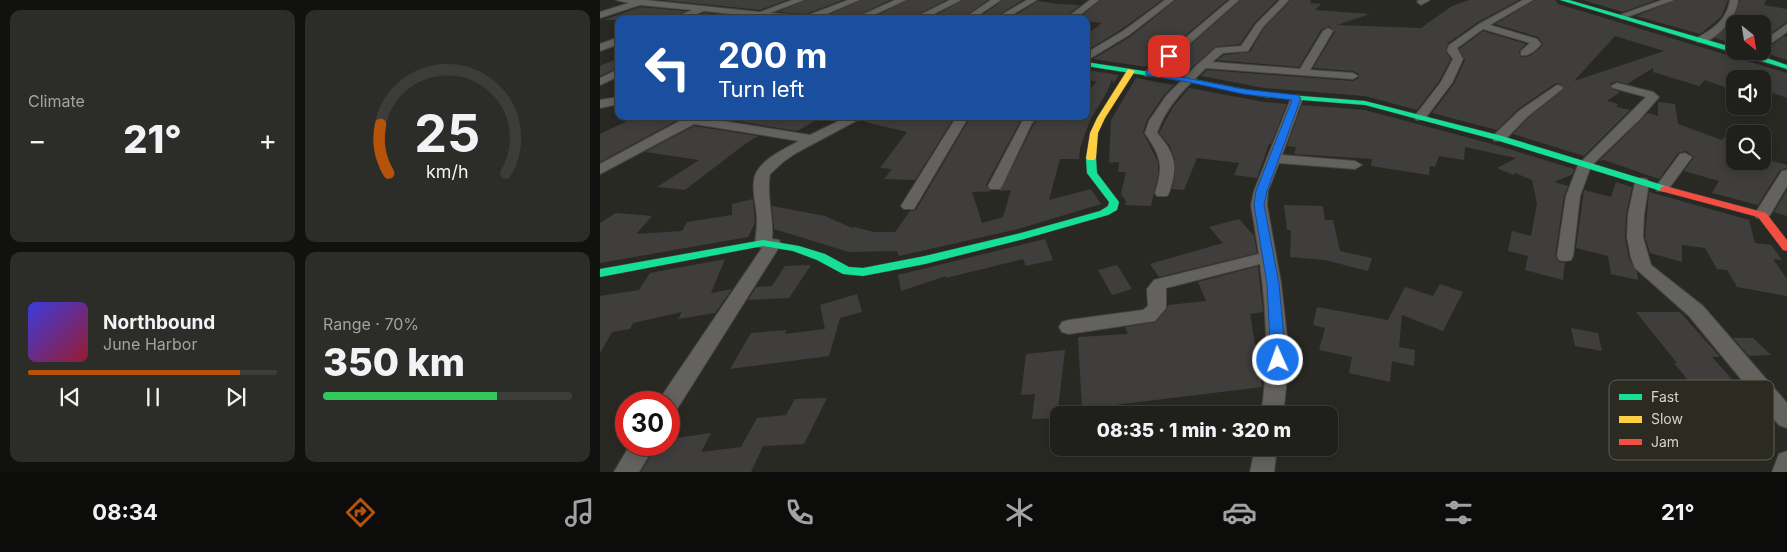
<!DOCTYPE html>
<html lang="en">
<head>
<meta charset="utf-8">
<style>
	:root { --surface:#1f1f1b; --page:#2c2c28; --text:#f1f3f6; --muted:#a1a2a3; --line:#3c3d3a; --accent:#b45309 }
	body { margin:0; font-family:Inter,sans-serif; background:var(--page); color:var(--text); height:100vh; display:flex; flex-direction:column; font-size:19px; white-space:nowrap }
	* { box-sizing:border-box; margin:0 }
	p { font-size:16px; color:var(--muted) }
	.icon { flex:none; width:28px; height:28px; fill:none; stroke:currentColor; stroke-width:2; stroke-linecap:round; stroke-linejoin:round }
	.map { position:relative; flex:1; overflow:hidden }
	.panel { display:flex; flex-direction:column; gap:10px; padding:10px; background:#11110f; width:600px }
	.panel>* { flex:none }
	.top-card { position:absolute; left:15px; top:15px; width:475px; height:105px; border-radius:10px; box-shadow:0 2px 12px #0003,0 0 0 1px var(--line); background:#1a4fa0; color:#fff; overflow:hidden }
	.needle { width:32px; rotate:150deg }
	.tools { position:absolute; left:1126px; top:15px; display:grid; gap:10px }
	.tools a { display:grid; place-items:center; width:45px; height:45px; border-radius:10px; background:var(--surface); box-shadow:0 2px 12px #0003,0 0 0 1px var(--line); font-size:25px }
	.speed { position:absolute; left:15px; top:391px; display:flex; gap:10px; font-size:25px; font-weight:700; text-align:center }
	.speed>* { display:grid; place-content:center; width:65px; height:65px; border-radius:50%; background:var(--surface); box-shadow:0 2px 12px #0003,0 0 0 1px var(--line); line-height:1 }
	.speed .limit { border:8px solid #d22; background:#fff; color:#111 }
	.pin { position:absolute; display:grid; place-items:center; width:42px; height:42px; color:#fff; margin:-21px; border-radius:10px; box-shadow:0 2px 8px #0006 }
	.me { position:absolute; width:55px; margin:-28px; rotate:358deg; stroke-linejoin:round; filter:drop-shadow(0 0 4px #0008) }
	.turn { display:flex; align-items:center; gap:18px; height:105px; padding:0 20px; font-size:22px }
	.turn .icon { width:65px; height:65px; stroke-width:2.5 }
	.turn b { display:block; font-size:35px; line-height:42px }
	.big { font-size:38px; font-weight:800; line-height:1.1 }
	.panel .widget { flex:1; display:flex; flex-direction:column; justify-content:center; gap:8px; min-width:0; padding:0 18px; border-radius:10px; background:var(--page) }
	.panel .dial { align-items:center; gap:0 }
	.dial svg { height:130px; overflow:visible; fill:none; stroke:var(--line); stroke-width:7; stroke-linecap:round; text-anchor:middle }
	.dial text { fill:var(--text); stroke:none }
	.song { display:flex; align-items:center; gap:15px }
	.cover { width:60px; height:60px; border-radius:8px; background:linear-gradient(135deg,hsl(240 70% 55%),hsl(350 70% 35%)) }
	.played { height:5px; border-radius:2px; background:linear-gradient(90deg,var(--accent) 85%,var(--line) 85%) }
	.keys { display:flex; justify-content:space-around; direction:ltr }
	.heat { display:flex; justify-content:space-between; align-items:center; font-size:28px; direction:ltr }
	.charge { height:8px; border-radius:4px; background:linear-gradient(90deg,#34c759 70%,var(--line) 0) }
	.panel .tiles { flex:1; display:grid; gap:10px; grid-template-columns:repeat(2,1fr) }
	.trip { position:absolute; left:450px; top:406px; width:288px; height:50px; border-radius:10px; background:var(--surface); box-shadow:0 2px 12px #0003,0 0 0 1px var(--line); font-weight:800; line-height:50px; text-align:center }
	.tab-bar { display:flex; height:80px; justify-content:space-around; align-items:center; background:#0c0c0b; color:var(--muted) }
	.tab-bar .icon { width:35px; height:35px }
	.tab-bar .active { color:var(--accent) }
	.tab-bar b { font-size:22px; color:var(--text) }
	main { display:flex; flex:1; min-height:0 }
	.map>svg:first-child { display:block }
	.building { fill:#403e3d; fill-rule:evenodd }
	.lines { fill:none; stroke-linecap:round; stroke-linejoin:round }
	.street-casing { stroke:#444440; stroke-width:2 }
	.fast-casing { stroke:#444440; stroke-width:1 }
	.slow-casing { stroke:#444440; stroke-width:1 }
	.jam-casing { stroke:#444440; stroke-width:1 }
	.street { fill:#63625e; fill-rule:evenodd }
	.fast { fill:#16e098; fill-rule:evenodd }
	.slow { fill:#ffcf43; fill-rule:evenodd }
	.jam { fill:#f24e42; fill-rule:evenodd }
	.route { fill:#1a73e8; stroke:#114b97 }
	.key { fill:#2c2b21; stroke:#5e5d55; stroke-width:1 }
	.key-label { font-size:14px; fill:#d4d3cd }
</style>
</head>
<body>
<main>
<section class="panel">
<div class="tiles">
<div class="widget"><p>Climate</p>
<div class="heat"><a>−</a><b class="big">21°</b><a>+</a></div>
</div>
<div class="widget dial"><svg viewBox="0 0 100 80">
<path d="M14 69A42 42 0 1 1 86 69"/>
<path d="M14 69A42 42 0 0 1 9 39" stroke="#b45309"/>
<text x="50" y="56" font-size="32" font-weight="700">25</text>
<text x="50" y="72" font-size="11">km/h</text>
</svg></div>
<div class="widget">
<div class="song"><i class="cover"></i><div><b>Northbound</b><p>June Harbor</p></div></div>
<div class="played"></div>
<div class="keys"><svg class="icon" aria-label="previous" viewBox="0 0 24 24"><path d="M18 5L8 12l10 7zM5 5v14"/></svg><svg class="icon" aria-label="pause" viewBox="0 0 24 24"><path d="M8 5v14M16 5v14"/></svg><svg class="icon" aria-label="next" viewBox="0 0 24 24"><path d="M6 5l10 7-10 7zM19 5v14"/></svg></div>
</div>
<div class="widget"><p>Range · 70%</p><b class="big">350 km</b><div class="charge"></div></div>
</div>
</section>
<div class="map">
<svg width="1187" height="472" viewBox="0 0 1187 472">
	<rect width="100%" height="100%" fill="#292924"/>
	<g class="building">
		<path d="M63 0H187L160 10Z"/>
		<path d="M206 0H243L206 14 178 12Z"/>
		<path d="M261 0H290L251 19H220Z"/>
		<path d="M308 0H346L310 19H270Z"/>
		<path d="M363 0H388L361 19H329Z"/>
		<path d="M403 0H423L392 19H377Z"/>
		<path d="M501 0H562L522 29 486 51V35L502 23 486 21V19H478Z"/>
		<path d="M576 0H627L548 67 493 59 530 37Z"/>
		<path d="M641 0H677L654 23 640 44 615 47 586 73 563 69Z"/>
		<path d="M691 0H711L710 3 721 4 715 10 770 14 737 25 821 28 852 6 869 0H919L878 22 848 43 846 52 851 59 839 81 817 110 765 96 664 88 601 76 607 70 753 81 759 78V74L753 71 713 68 735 32 729 26 721 30 699 67 617 60 624 55 650 52 664 28Z"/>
		<path d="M935 0H955L958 4 1187 73V98L1162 89V79H1135V91L1105 80 1099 86 1053 72V68L1027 84 1017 81 1010 84 1012 89 1020 92 1007 101 1018 104 1016 107 1030 110 984 156 913 134 928 118 964 89 961 84 956 83 918 109 897 130 832 113 854 84 865 60 859 49 883 31 926 44 919 51 921 57 930 56 940 48 943 44 938 37 895 24ZM1015 36 1064 51 974 81Z"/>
		<path d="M983 0H1056L1023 12Z"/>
		<path d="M1076 0H1128L1121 17 1100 34 1036 16Z"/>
		<path d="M1140 0H1166L1164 5 1187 9V22L1162 39V24H1135V44L1115 38 1131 22Z"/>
		<path d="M438 1 458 4 480 5 463 19H409Z"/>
		<path d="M40 7 85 11 69 19 4 20Z"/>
		<path d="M104 13 158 19H90Z"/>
		<path d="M1184 36 1187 37V60L1160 51 1163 52Z"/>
		<path d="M19 58V67L0 76V66Z"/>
		<path d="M486 70 519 75 513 84 512 79 508 90 490 120 480 148 479 159H460L449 200 491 189 501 204 418 229 299 256 297 251 249 252 174 229 172 206 225 216 252 228 254 227 274 232H295L310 211 316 210 371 116H423L386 185 390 191H398L372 192 382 223 403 217 411 190 400 191 434 124 437 120H486V94L497 81 486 80Z"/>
		<path d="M536 78 574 85 564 95 547 120 543 132 558 162V175L551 206 525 205 526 201 521 194 526 172H518L519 162 509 163 511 120Z"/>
		<path d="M589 88 664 102 687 104 671 144H669L657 178 634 175 639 163 597 158 584 190 572 189 575 175V160L570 146 559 133 573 107Z"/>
		<path d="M1058 102 1075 104 1078 124 1122 140 1126 136 1135 139V161H1162V158L1187 165V168L1180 170 1158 205 1112 193 1119 181 1084 171 1094 157 1086 151 1078 153 1059 179 1004 160 999 161 1048 113 1058 116Z"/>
		<path d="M702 105 765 110 892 144 974 169 973 174 954 182 968 186 964 196 955 256 959 262 965 263 963 280 925 270 928 256 908 251 912 231 931 236 937 204 932 180 915 173 913 175 897 168 916 158 865 147 864 160 839 156 835 167 830 166 829 175 771 166 772 159 694 154 696 147 687 146Z"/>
		<path d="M38 116H85L0 162V134Z"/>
		<path d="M107 116H224L197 131Z"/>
		<path d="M267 116H355L315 180 284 179 292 169 280 168 307 132 265 122Z"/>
		<path d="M94 126 158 136 145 144 85 190 57 187 99 160 45 152Z"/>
		<path d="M1016 182 1032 187 1026 215 1025 237 1029 259 1037 272 1038 280 1011 274 1008 256 976 248 984 190 1011 197Z"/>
		<path d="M1187 190V216L1174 212Z"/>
		<path d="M1049 192 1149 220 1155 243 1171 245 1182 260 1173 259 1187 279V296L1137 287 1127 270 1117 269 1105 248 1082 245V262L1050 253 1045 237Z"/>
		<path d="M153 199 155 223 148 237 0 263V223L16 213 52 216 36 234 82 231 87 222 132 215V204Z"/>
		<path d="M684 205 723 206 725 220H733L740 251 772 258 768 271 725 260 690 257 691 230H687Z"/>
		<path d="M639 219 654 236 657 253 559 277 550 264 623 243 609 227Z"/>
		<path d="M445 239 453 260 426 266 423 259 346 278V276L301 291 298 275Z"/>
		<path d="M125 259 111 293 132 289 115 313 78 319 82 312 33 323 30 329 12 332 0 353V296L39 290 50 273Z"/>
		<path d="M211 265 189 298 148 300 156 287 172 286 185 266Z"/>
		<path d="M517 265 532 289 512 295 498 270Z"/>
		<path d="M658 266 663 312 650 314 662 387 482 409 478 337 528 334 525 327 556 322 567 309 568 305 606 301 598 282Z"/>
		<path d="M840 284 863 292 843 331 802 315 799 347 815 350 814 366 792 361 790 382 749 373 752 357 719 350 725 328 713 325 717 307 788 320 805 287 833 296Z"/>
		<path d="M257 294 262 312 240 318 229 356 130 369 151 333 187 330 185 334 225 329 220 305Z"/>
		<path d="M1036 312H1080L1120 357H1112L1176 429 1129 430 1074 363H1077Z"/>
		<path d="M971 328 998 333 1002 351 975 346Z"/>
		<path d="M1133 338H1153L1171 355 1149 356Z"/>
		<path d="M465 350 457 418 432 419 435 394 421 395 426 354Z"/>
		<path d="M227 398 204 444 163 446 151 472H41L57 445H69V439L111 433 101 452 141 447 157 418 186 415 195 399Z"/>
	</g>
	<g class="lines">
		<g class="street-casing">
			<g id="street">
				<path d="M16 0H45L160 12 192 0H204L170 13 206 16 248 0H259L215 19H178L104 11 84 19H71L92 10 40 5 0 18V12L29 3Z"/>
				<path d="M295 0H306L265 19H253Z"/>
				<path d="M350 0H361L324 19H312Z"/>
				<path d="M391 0H401L373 19H363Z"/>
				<path d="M427 0H437L405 19H394Z"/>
				<path d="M490 0H499L475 19H465Z"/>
				<path d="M565 0H574L529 35 486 61V53L523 31Z"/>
				<path d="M630 0H639L553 76H545L544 74 545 72Z"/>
				<path d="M680 0H689L663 27 648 51 623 53 612 62 700 69 723 31 728 28 733 31 710 70 753 73 758 76 753 79 606 68C586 87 566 106 557 133 576 154 578 166 569 193L567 196H557L555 193C564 165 561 157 545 133L549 121 566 96 597 65 616 48 641 46 656 24Z"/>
				<path d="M819 0H830L821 5 817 2Z"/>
				<path d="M923 0H933L890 25 937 39 941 44C936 50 929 57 921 55V51L930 43 883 29 857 48 863 59 852 83 824 120H816L814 117 841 82 853 59 847 51 849 45 879 24Z"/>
				<path d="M1062 0H1074L1024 18 1021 19 1017 16Z"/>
				<path d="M1130 0H1138C1137 16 1115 45 1097 42V38C1113 29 1127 20 1130 0Z"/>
				<path d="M1187 24V32L1162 50V42Z"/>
				<path d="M19 37V44L0 51V44Z"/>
				<path d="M19 69V76L0 85V78Z"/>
				<path d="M1017 83 1053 92 1059 97 1040 119 991 166 980 196 973 256 971 260 965 261 959 260 957 256 966 196 978 165 1046 97 1013 88 1011 86Z"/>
				<path d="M957 85 961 86 963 88 961 90 927 117 904 141H894L893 138 894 135 919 111Z"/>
				<path d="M697 95 703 98 682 155 755 161 762 165 755 169 679 163 668 191 667 205 681 283 687 336 686 388 683 415H661C669 364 667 315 660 264L566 288V308L555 321 548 322 469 334 462 332 459 327 462 322 469 320 543 310 548 306 547 289 554 280 659 254 651 205 654 191 691 98Z"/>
				<path d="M19 97V104L0 108V100Z"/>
				<path d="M89 116H105L104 118 210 135 249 116H265L196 153 183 162 170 174C166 195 174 218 172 239L179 240 181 244 77 409 69 412V402H58L61 397 162 248 157 246 155 243C156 235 157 228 157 220 157 206 150 186 156 173 164 158 184 149 199 141L94 124 0 174V164Z"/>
				<path d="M357 116H369L314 209H304L301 206Z"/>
				<path d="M425 116H438L432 123 402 186 400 189H390L388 186Z"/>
				<path d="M1085 153 1092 157 1067 191H1057L1055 188 1057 185 1080 154Z"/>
				<path d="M1187 170V186L1170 215 1167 218H1157L1154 215 1180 174 1182 171Z"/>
				<path d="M1042 178 1047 179 1049 182 1044 215 1043 237 1051 265 1103 306 1187 403V428L1179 425 1089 316 1035 268 1031 258 1027 237 1028 215 1035 182 1037 179Z"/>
				<path d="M30 445H55L39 472H14Z"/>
				<path d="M655 448H677L674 472H650Z"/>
				<path d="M1187 451V472H1172L1179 454Z"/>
			</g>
		</g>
		<g class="fast-casing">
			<g id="fast">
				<path d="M960 0H969L1135 48V51H1146L1187 65V69Z"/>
				<path d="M486 62 588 78 664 93 765 101 902 136 1069 187 1070 189 1065 192 1061 191 896 140 765 105 664 97 588 82 486 66Z"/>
				<path d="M491 155 496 158 497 173 519 202 517 210 508 215 424 239 325 264 263 276 243 274 217 260 193 251 163 246 0 277V269L163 240 199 246 225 254 249 267 263 268 325 256 421 233 500 211 508 206 509 202 487 173 486 158Z"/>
			</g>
		</g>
		<g class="slow-casing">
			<path id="slow" d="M528 69 535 71 505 118 498 133 496 158 494 160H488L486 158 490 133 497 118Z"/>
		</g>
		<g class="jam-casing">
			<path id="jam" d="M1065 186 1166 213 1187 240V251L1183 250 1158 217 1061 191 1060 189 1061 187Z"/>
		</g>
		<use href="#street" class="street"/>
		<use href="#fast" class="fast"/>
		<use href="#slow" class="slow"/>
		<use href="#jam" class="jam"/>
	</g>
	<path class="route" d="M569 54 572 56 571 58 555 72 643 89 697 95 701 98 667 191 664 205 679 284 686 360 683 364 678 365 673 364 671 360 667 284 654 205 656 191 692 100 643 94 588 82 546 75V72Z"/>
	<rect x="1009" y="380" width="165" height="80" rx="8" class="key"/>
	<rect x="1019" y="394" width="23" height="6" fill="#16e098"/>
	<rect x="1019" y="416" width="23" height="7" fill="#ffcf43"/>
	<rect x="1019" y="439" width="23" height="6" fill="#f24e42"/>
	<g class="key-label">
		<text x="1051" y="402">Fast</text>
		<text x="1051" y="424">Slow</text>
		<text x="1051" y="447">Jam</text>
	</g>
</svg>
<div class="tools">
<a><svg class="needle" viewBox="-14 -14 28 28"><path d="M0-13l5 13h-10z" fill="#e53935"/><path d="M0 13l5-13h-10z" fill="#a1a2a3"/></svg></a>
<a><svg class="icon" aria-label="sound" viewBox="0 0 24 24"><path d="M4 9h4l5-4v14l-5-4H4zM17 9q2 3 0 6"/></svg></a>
<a><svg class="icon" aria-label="search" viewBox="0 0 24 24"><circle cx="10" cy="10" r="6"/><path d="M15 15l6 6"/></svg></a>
</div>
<div class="speed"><div class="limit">30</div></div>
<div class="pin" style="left:569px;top:56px;background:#d93025"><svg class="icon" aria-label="arrive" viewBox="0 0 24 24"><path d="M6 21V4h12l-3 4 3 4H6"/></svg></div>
<svg class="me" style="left:678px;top:360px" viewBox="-20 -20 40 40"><circle r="17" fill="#1a73e8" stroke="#fff" stroke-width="3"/><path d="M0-11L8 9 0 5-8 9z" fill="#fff"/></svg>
<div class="trip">08:35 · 1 min · 320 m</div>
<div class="top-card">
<div class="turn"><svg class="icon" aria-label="left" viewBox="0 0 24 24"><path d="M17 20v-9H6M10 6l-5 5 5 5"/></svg><div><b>200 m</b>Turn left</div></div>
</div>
</div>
</main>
<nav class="tab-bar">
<b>08:34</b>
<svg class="icon active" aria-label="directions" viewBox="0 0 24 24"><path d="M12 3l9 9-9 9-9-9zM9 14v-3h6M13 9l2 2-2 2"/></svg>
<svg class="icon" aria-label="music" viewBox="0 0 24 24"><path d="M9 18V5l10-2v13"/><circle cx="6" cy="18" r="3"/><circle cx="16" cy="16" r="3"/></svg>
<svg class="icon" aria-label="phone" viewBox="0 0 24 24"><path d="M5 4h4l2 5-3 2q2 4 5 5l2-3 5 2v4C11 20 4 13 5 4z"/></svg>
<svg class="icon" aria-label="climate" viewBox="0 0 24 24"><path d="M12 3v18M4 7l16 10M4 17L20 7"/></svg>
<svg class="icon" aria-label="car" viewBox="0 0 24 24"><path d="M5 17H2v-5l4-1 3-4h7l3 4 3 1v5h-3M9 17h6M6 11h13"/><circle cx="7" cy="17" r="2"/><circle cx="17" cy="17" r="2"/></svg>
<svg class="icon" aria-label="filters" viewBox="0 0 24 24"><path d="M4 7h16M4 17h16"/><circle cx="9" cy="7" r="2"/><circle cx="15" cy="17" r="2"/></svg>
<b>21°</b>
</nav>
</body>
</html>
